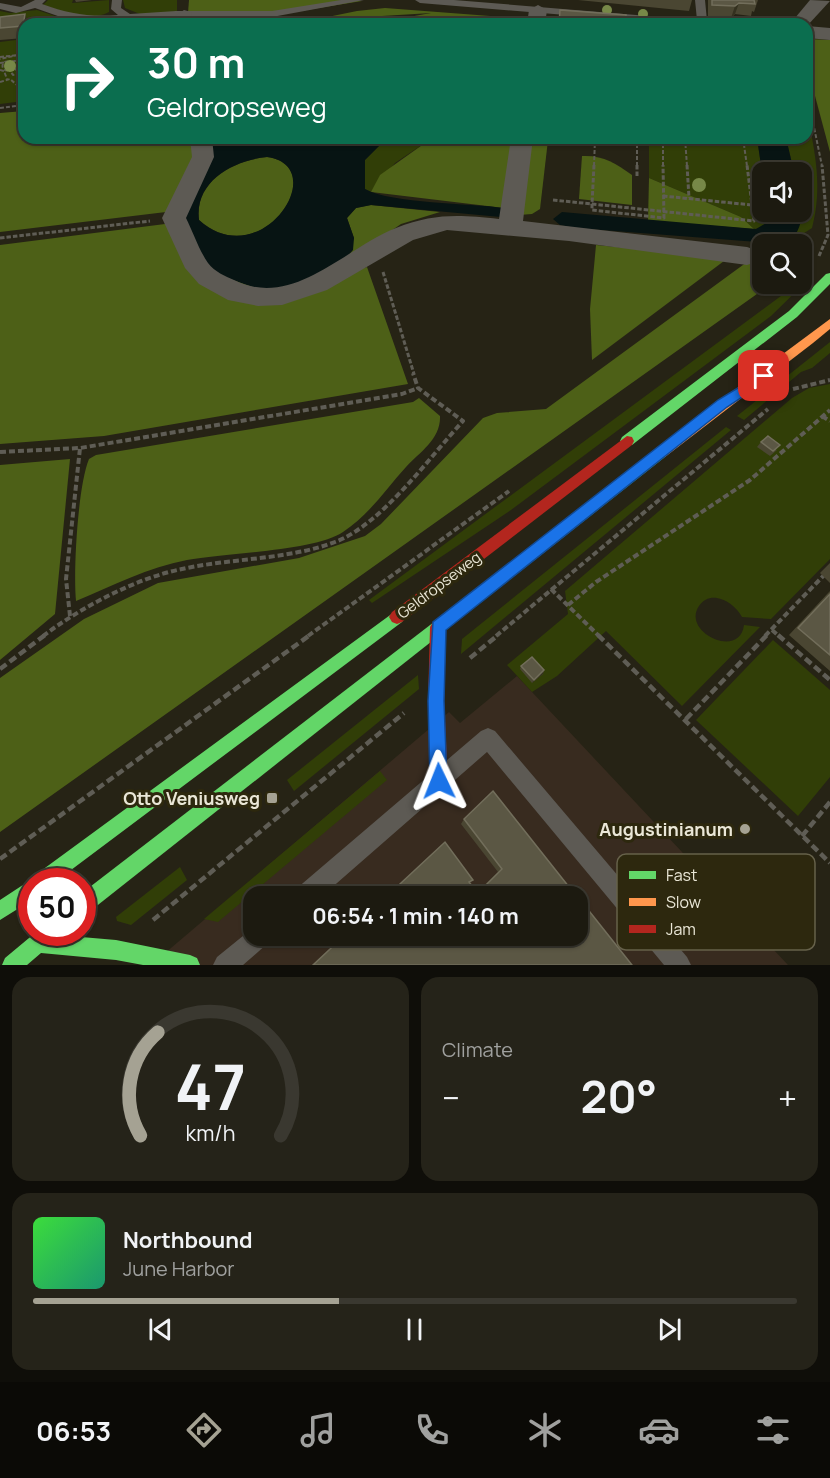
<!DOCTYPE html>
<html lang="en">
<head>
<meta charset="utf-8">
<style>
	:root { --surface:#1c1a10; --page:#252319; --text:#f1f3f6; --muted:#a0a19f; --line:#3a3830; --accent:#a5a293 }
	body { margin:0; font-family:Manrope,sans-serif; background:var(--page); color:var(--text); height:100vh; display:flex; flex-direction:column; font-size:22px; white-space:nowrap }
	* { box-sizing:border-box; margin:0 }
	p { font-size:20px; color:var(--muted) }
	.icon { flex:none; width:33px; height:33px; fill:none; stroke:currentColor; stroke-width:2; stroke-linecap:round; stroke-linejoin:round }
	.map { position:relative; height:965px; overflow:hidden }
	.sheet { display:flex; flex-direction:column; gap:12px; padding:12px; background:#0f0e09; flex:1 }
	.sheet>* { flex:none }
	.guide { position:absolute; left:18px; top:18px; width:795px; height:126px; border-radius:18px; box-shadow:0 2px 4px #0004,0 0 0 2px var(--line); background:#0b6e4f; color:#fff; overflow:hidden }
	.tools { position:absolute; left:752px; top:162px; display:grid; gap:12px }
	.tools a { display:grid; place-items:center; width:60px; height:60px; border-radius:12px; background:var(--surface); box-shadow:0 2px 4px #0004,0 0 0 2px var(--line); font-size:30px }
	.speed { position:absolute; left:18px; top:868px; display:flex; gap:12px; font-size:30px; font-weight:700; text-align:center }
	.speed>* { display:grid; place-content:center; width:78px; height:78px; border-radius:50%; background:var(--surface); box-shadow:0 2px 4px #0004,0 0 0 2px var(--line); line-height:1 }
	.speed .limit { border:9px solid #d22; background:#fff; color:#111 }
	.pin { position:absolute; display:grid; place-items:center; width:51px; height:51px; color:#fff; margin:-26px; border-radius:12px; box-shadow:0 3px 9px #0006 }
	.me { position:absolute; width:66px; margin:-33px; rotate:358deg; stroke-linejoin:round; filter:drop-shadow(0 0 4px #0008) }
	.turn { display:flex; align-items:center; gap:21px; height:126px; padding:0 30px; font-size:27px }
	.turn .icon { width:78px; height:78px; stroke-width:2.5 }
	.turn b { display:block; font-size:42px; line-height:51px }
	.big { font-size:45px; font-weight:700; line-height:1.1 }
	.sheet .tile { flex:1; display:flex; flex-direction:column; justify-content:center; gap:9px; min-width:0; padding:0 21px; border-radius:18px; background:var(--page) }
	.sheet .dial { align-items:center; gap:0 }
	.dial svg { height:156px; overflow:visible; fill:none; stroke:var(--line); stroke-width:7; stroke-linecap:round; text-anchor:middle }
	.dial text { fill:var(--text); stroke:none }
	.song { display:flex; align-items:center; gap:18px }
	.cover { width:72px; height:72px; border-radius:9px; background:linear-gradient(135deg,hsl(120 70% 55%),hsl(160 70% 35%)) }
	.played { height:6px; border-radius:3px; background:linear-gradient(90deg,var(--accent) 40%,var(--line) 40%) }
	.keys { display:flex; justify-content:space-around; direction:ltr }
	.heat { display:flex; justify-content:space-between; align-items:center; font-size:33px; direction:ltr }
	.sheet .tiles { flex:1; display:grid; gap:12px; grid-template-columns:1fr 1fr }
	.tile:last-child { grid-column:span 2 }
	.trip { position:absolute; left:243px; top:886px; width:345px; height:60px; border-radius:18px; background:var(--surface); box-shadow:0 2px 4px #0004,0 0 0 2px var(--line); font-weight:700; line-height:60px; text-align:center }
	.menu { display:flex; height:96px; justify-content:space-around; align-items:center; background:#0b0a06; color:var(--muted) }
	.menu .icon { width:42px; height:42px }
	.menu .on { color:var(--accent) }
	.menu b { font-size:27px; color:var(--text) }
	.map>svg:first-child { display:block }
	.industrial { fill:#382b1f; fill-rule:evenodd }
	.green { fill:#313e07 }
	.forest { fill:#4d6017 }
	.water { fill:#071413; fill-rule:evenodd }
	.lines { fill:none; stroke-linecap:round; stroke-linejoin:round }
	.path-far3 { stroke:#5f5d55; stroke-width:2; stroke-dasharray:4 2; stroke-linecap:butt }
	.path-far2 { stroke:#5f5d55; stroke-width:3; stroke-dasharray:4.5 2; stroke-linecap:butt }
	.path-far1 { stroke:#5f5d55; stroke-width:4; stroke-dasharray:6 3; stroke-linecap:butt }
	.path { stroke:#5f5d55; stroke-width:4.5; stroke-dasharray:8 4; stroke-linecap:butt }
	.lane { fill:#5d5a54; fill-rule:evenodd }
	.street { fill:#5d5a54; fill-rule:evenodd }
	.fast { fill:#63d668; fill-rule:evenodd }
	.slow { fill:#ff974d; fill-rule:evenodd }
	.jam { fill:#b3261e; fill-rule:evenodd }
	.tree { fill:#778848 }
	.wall { fill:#4a4632 }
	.shaded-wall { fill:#34311f }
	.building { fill:#5b5744; stroke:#726e5b; stroke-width:1.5 }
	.route { fill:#1a73e8; stroke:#114b97; stroke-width:1.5 }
	.poi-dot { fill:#a5a293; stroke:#2d280e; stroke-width:2 }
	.labels { text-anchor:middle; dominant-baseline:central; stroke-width:6; stroke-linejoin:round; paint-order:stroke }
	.street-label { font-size:15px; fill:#eae7d7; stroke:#2d280e }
	.near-poi-label { font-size:18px; font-weight:bold; fill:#eae7d7; stroke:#2d280e; text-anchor:end }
	.key { fill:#2d280e; stroke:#66614a; stroke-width:1.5 }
	.key-label { font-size:16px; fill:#eae7d7 }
</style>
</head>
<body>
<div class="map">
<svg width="830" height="965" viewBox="0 0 830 965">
	<rect width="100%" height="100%" fill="#262315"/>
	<path class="industrial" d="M517 676 788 965H151L449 712 460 723ZM254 897H578V936H254Z"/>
	<g class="green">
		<path d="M48 0H73L72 3 109 0V12C88 23 64 12 43 5Z"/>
		<path d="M123 0H177V12L140 14 125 8Z"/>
		<path d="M37 10 70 21 177 17 178 24H24L0 28V11L10 13Z"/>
		<path d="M24 39V101L0 104V42Z"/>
		<path d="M807 112C815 152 823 188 812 228L790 242C806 223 801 197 801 172H794L786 138H807Z"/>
		<path d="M387 138H432L395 163 371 192 365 189V160Z"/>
		<path d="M649 138H757L762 172V212H768V222L762 228 754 229 741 217 649 178Z"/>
		<path d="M812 273 814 274 771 316 511 510 372 603 369 600Z"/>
		<path d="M830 342V353L812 368 801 372 744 420 737 416Z"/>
		<path d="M830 384V559L771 619 742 617C735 603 711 588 699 606 681 632 740 660 744 625L760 627 682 706 606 631 557 676 532 692 507 665 568 614 565 591 792 398 809 388Z"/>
		<path d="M726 427 731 430 461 654 462 639Z"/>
		<path d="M773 640 830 690V777L798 816 696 720Z"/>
		<path d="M418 675 419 689 294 791 287 780Z"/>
		<path d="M380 771 387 780 218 922 204 919Z"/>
		<path d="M180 867 187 880 131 925 117 921 116 917Z"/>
	</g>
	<g class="forest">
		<path d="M189 0H351L362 1 263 17 188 13Z"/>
		<path d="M385 8 529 19 530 24H385L392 20 431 13 382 16 358 24H293L357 11Z"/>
		<path d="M807 39 830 40V152L807 66Z"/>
		<path d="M24 111V138H190L194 156 166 212 0 232V113Z"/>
		<path d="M432 138H515L504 208 371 192 380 175Z"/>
		<path d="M532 139 548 140 540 209 532 214 519 215Z"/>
		<path d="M582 156C603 155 615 163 632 175V205L579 199Z"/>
		<path d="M267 157C333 166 262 276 199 220 194 181 234 160 267 157Z"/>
		<path d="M649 178 741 217 754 229 648 221Z"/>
		<path d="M371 205 440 212 401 224 359 253 347 256 354 238 347 218 356 208Z"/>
		<path d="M165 224 361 269 367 267 408 384 104 436 0 444V245Z"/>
		<path d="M596 245 728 258 592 360 590 309Z"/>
		<path d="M747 262 762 264V284H771L0 832V678L84 619 158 583 299 558 365 536 381 524 483 418 497 413 546 409Z"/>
		<path d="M419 398 440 416C441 439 420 452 406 467 386 489 369 515 343 532 316 551 224 553 187 560 149 567 112 586 76 601 73 571 78 485 89 459L96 455 413 402Z"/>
		<path d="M70 459 55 614 0 660V465Z"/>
	</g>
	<g class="water">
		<path d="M209 138H387L365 160V189C393 204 469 203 504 208L501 217 371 205 356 208 347 218 354 238 353 250 347 257 298 286 261 290 213 273 189 238 184 211ZM267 157C333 166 261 276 199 220 194 181 234 160 267 157Z"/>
		<path d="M757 138H786L794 172H762Z"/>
		<path d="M801 203C804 217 799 238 785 244L576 228 560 225 553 219 562 212 756 229 768 222V212H801Z"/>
	</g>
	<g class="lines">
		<g class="path-far3">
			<path d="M0 57 18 55 0 59"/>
			<circle cx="7" cy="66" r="4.5"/>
			<path d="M0 63 15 61 18 63 14 68 17 71 23 65 20 58 24 56"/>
			<path d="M8 68 13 75 24 70"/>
			<path d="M0 70 4 71 7 79"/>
			<path d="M0 82 10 79 24 91"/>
			<path d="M807 93 822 166"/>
			<path d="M0 108 24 105"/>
			<path d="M637 138V166"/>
			<path d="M663 138V166"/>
			<path d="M685 138 687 166"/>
			<path d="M696 138 744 142"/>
			<path d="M743 138 747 166"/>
			<path d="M594 166 595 139 598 138"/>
		</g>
		<g class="path-far2">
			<path d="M594 165 592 204 754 221 747 165"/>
			<path d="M637 165V177"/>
			<path d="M687 165 689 198"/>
			<path d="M663 196 752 205"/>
			<path d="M553 200 592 204V210L664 218 663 165"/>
			<path d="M0 238 150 221"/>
			<path d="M819 256 828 235 822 165"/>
			<path d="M383 272 414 374"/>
		</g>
		<g class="path-far1">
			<path d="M793 389 830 380"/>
			<path d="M822 416 830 421"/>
			<path d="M0 452 80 448 402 394 418 388"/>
			<path d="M551 589 599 636"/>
			<path d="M568 605 596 582 750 480 830 410"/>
			<path d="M70 616 66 579 80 448"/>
			<path d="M772 630 779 636"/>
			<path d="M43 636C80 608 136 578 182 569 232 558 287 560 335 542 381 525 429 458 463 421L418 388 413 373"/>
			<path d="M308 636 509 491"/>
			<path d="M496 636 768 409"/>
			<path d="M765 636 830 569"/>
		</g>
		<g class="path">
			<path d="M598 635 830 863"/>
			<path d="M778 635 830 680"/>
			<path d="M470 658 498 635"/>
			<path d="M0 669 45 635"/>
			<path d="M686 719 767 635"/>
			<path d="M802 836 830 802"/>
			<path d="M0 859 310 635"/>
			<path d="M153 920 404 713"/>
		</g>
		<g class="lane">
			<path d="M35 0H46L42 4C69 14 89 17 118 15L111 9 112 0H122L121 8 130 14 176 11H272L341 0H364L272 17H176L106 22 72 21 35 8 16 13 0 9V3L21 7Z"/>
			<path d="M415 0H454L697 20 695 0H705L707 21 716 24H676L420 3Z"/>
			<path d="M488 728 495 731 687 957 691 965H664L487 752 321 897H293L296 889 481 731Z"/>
			<path d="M254 927V936H271L267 944 243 965H213L217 957Z"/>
		</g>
		<g class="street">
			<path d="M810 0 830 1 807 26 790 24Z"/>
			<path d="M538 5 547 10 545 24H527L529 10Z"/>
			<path d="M184 10 191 12 194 24H176L175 16Z"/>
			<path d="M807 26 830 28V40L807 38Z"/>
			<path d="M190 138H212L214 157 186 218C193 232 199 250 208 263 215 272 225 276 234 280 293 310 346 247 396 228 435 213 459 215 499 219L511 138H533L523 221 747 247 756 250 760 256 756 262 747 265 569 241 447 230 413 240 327 290 282 305 258 306 228 300 199 284 185 268 162 218 192 157Z"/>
		</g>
		<g class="fast">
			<path d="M830 273V284L797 317 632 445H622L620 441 622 437 789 311 826 274Z"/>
			<path d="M660 448 665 449 667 453 665 457 89 912 82 914V893Z"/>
			<path d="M397 610 402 612 405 617 402 622 55 882H32V900L0 920V900L32 879 34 876Z"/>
			<path d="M35 933H58V935L116 940 190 955 197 958 200 965H143L116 960 41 953 27 965H2L5 958Z"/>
		</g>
		<path class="slow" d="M830 319V329L813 343 665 457H655L653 453 655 449Z"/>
		<g class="jam">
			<path d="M627 436 632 437 634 441 632 445 402 622 397 624 392 622 389 617 392 612Z"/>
			<path d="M438 620 443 622 446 627 444 701 448 781 445 787 439 790 433 787 430 781 428 701 430 627 433 622Z"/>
		</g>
	</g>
	<g class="tree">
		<circle cx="607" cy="10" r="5"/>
		<circle cx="643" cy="14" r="5"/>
		<circle cx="10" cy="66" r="6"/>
		<circle cx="699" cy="185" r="7"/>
	</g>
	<g class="wall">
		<path d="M75 0H92L76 2Z"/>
		<path d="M578 0H692L689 11Z"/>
		<path d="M708 0H758L754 12 752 11 751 16 735 14 731 18 708 16Z"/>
		<path d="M0 17 24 24V38L0 40Z"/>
		<path d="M761 442 777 450 770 456 757 447Z"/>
		<path d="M830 563V583L820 573Z"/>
		<path d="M830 591V671L789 635Z"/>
		<path d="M521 666 544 670 543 674 532 683 520 669Z"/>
		<path d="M464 819 577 897H386L469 882 477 892 498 872 461 824Z"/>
	</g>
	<g class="shaded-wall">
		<path d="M739 3 735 14 731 18 735 6Z"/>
		<path d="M25 14 29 24H24V28L23 26Z"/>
		<path d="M544 670 543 674 532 683 534 680Z"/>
	</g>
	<g class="building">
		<path d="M712 0H754L755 4 739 3 735 6 712 5Z"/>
		<path d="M560 10 626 15V24H559Z"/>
		<path d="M25 14 23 26 0 28V17Z"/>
		<path d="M768 436 780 445 773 451 761 442Z"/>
		<path d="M830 594V655L798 628Z"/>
		<path d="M532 657 544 670 534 680 521 666Z"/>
		<path d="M493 791 577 897H386L445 842 473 880 469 882 478 893 502 869 464 819Z"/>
		<path d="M578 897 632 965H313L344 936H578Z"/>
	</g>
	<path class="route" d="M764 372 770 376 768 380 727 407 446 630 444 701 447 781 445 787 439 790 432 787 430 781 428 701 433 622 718 400Z"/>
	<g class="poi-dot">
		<rect x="266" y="792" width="12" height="12" rx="3"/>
		<circle cx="745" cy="829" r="6"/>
	</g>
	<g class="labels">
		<g class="street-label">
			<text transform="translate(439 585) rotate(-37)">Geldropseweg</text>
		</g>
		<g class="near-poi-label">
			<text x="260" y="798">Otto Veniusweg</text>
			<text x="733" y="829">Augustinianum</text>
		</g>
	</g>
	<rect x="617" y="854" width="198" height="96" rx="9" class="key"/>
	<rect x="629" y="871" width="27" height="8" fill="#63d668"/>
	<rect x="629" y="898" width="27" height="8" fill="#ff974d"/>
	<rect x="629" y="925" width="27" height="8" fill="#b3261e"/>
	<g class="key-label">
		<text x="666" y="881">Fast</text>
		<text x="666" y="908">Slow</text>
		<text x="666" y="935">Jam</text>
	</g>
</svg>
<div class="tools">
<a><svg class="icon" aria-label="sound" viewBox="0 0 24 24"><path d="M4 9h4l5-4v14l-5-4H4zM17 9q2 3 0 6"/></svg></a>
<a><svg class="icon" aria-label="search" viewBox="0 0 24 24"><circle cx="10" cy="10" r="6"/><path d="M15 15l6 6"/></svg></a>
</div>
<div class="speed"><div class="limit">50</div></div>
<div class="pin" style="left:764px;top:376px;background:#d93025"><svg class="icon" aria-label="arrive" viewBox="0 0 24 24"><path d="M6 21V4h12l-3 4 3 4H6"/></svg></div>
<svg class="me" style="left:439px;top:781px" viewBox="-20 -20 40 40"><path d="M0-17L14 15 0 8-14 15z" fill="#1a73e8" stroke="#fff" stroke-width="4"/></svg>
<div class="trip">06:54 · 1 min · 140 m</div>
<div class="guide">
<div class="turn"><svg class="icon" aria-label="right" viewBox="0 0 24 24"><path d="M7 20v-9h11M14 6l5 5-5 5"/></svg><div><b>30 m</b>Geldropseweg</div></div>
</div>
</div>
<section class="sheet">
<div class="tiles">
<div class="tile dial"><svg viewBox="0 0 100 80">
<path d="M14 69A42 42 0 1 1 86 69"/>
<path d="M14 69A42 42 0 0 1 23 16" stroke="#a5a293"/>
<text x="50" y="56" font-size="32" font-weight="700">47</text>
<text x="50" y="72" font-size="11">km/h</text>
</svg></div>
<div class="tile"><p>Climate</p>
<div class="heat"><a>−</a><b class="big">20°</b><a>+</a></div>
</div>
<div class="tile">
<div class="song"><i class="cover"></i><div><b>Northbound</b><p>June Harbor</p></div></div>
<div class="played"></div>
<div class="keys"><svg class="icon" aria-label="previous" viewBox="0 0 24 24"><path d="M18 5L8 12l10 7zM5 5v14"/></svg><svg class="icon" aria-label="pause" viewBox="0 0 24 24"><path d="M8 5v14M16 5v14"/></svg><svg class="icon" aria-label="next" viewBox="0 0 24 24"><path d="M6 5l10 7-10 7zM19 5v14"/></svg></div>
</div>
</div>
</section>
<nav class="menu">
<b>06:53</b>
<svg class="icon on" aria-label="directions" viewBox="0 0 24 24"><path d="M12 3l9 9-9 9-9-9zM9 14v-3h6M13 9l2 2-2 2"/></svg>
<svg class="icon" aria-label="music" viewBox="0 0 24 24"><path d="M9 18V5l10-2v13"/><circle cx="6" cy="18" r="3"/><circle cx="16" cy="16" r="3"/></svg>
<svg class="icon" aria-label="phone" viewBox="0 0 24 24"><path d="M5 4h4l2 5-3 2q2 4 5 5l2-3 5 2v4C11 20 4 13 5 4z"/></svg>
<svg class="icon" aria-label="climate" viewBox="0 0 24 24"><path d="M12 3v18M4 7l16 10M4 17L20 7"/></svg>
<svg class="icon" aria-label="car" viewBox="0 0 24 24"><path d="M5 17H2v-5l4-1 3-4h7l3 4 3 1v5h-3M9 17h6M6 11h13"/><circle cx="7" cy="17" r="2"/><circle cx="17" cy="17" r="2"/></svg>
<svg class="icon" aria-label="filters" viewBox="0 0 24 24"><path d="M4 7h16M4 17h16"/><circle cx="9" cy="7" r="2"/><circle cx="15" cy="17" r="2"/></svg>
</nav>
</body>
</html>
